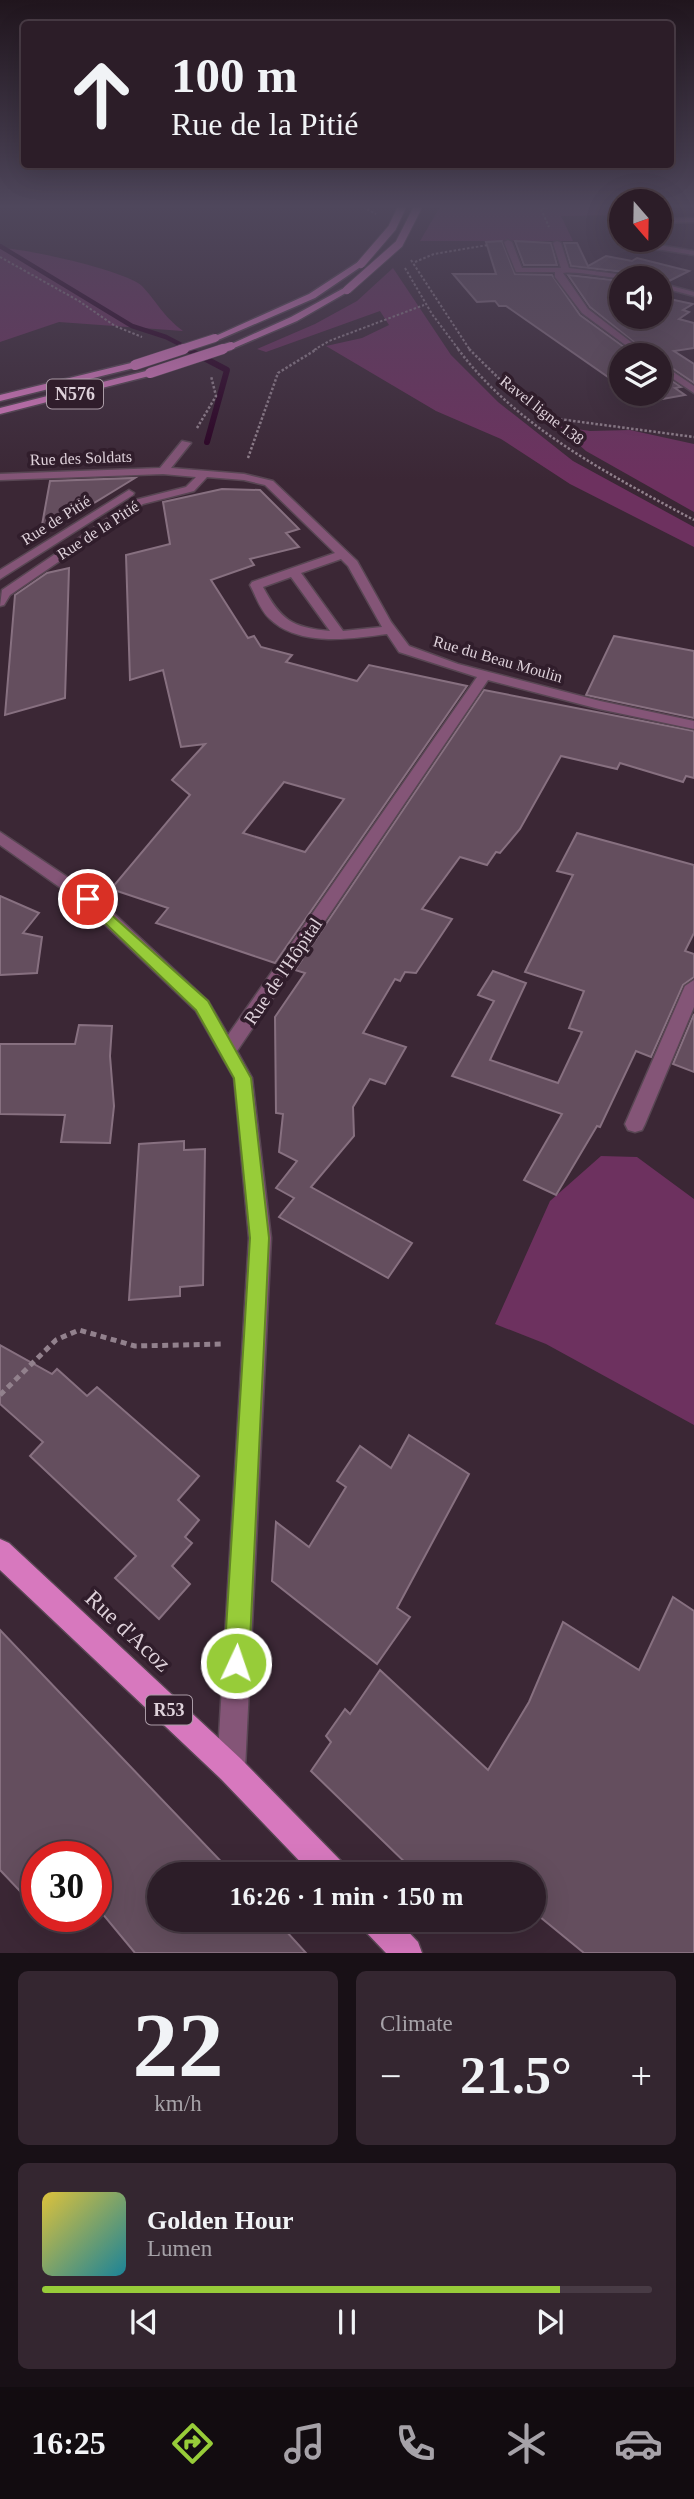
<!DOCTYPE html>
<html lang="en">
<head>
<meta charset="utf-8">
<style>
	:root { --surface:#2c1d28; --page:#342630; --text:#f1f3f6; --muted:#a6a2a8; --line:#483b45; --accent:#97cc39 }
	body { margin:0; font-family:Georgia,serif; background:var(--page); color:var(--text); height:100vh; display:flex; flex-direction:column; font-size:26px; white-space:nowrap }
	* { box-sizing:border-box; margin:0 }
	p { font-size:23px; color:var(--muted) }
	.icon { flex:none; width:38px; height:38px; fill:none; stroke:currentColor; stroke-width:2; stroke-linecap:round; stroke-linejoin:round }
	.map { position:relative; height:1953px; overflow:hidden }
	.drawer { display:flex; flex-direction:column; gap:18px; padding:18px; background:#181016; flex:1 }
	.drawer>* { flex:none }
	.hud { position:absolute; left:21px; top:21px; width:653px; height:147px; border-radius:7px; box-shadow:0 7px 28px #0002,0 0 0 2px var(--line); background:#2c1d28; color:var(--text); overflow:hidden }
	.needle { width:46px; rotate:160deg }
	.controls { position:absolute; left:609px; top:189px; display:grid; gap:14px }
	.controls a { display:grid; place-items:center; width:63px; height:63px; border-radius:50%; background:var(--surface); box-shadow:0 7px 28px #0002,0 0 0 2px var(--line); font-size:35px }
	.speed { position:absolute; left:21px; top:1841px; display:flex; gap:14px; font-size:35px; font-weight:700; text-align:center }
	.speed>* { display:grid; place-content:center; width:91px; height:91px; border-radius:50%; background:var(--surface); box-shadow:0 7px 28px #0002,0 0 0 2px var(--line); line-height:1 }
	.speed .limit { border:10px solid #d22; background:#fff; color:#111 }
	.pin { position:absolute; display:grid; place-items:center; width:60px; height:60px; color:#fff; margin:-30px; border:4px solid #fff; border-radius:50%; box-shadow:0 2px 7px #0007 }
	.me { position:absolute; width:77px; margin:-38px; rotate:3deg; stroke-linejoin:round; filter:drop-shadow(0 0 5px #0008) }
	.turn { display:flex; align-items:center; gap:24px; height:147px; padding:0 35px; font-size:32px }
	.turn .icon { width:91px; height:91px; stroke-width:2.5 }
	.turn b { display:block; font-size:49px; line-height:60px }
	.big { font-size:52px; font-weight:700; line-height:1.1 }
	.drawer .widget { flex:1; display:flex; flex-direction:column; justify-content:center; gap:10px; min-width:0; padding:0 24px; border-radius:10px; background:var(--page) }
	.drawer .dial { align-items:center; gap:0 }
	.dial b { font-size:91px; line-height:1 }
	.song { display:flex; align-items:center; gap:21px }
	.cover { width:84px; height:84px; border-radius:10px; background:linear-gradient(135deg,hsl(50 70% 55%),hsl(190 70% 35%)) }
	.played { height:7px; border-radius:4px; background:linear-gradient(90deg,var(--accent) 85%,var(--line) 85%) }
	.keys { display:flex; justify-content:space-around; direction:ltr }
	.heat { display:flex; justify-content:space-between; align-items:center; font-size:38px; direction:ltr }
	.drawer .tiles { flex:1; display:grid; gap:18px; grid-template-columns:1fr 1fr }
	.widget:last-child { grid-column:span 2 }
	.trip { position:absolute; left:147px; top:1862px; width:399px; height:70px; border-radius:35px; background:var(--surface); box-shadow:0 7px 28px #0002,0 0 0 2px var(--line); font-weight:700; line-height:70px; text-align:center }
	.tabs { display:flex; height:112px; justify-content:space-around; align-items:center; background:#120c10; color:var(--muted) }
	.tabs .icon { width:49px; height:49px }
	.tabs .current { color:var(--accent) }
	.tabs b { font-size:32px; color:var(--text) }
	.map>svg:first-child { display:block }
	.green { fill:#6d315f }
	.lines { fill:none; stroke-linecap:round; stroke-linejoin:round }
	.stream-far1 { stroke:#2a0022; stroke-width:4.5 }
	.stream { stroke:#2a0022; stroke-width:6 }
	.building { fill:#644e5e; stroke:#877080; stroke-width:2; fill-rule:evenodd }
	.minor-casing { stroke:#584653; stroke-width:3 }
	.major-casing { stroke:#584653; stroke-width:3 }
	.path-far2 { stroke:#92818d; stroke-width:2; stroke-dasharray:2.5 2; stroke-linecap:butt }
	.path-far1 { stroke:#92818d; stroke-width:2.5; stroke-dasharray:2.5 2; stroke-linecap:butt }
	.path { stroke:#92818d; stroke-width:5; stroke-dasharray:6 4.5; stroke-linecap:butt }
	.minor { fill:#845577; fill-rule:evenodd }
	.major { fill:#d778be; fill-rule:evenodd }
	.major-bridge-far1-casing { stroke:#584653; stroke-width:10; stroke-linecap:butt }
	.major-bridge-casing { stroke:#584653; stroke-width:11; stroke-linecap:butt }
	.major-bridge-far1 { stroke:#d778be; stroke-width:8 }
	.major-bridge { stroke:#d778be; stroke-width:10 }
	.route { fill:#97cc39; stroke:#628525; stroke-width:2 }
	.labels { text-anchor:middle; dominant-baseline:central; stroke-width:7; stroke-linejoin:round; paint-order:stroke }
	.far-street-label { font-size:16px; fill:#ded1da; stroke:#301d2b }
	.shield { fill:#301d2b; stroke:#aa9ba6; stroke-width:2 }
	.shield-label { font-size:18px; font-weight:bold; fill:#ded1da }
	.street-label { font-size:19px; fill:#ded1da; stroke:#301d2b }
	.near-street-label { font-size:23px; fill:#ded1da; stroke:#301d2b }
</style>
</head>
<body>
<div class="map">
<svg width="694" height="1953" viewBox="0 0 694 1953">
	<rect width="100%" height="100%" fill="#3b2735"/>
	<g class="green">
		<path d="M440 207H621V215L561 216 573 241H420Z"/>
		<path d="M0 248C24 248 127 271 142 286 158 303 162 315 183 331L59 322 0 342Z"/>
		<path d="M393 268 451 355 498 402 573 461 694 527V547L570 484 501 439 436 411 326 346 362 338 389 325 380 311 266 352 257 349 315 324 357 301Z"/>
		<path d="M558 426 590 431 630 430 694 444V512L586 451Z"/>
		<path d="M601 1156 637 1157 694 1199V1425L546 1344 495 1324 550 1201Z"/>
	</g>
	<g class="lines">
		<path class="stream-far1" d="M0 246 132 326 166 337 191 350"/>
		<path class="stream" d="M187 349 227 370 207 442"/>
	</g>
	<g class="building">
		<path d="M502 241 515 274 552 275 580 315 635 355H621V386L506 306H499L495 301 477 302 453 274H496L486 242Z"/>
		<path d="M515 241 551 243 557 265H524Z"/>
		<path d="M564 243H577L588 266 606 256 632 261 637 258 689 271 667 282 660 278H634L633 273 571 266Z"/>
		<path d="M568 275 621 281V317H660V297L693 304 683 310 689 312 679 319 694 323V348L674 351 694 364V383L660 360V355H650L590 307Z"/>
		<path d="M660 373 681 387 675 388 685 395 646 402 633 394H660Z"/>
		<path d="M135 478 40 536 50 481Z"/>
		<path d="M222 489 260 490 299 529 286 533 299 547 250 559 254 565 211 580 248 638 254 636 261 647 292 655 286 662 357 681 369 665 467 686 275 963 156 923 168 908 111 889 190 795 172 780 205 744 181 747 163 670 130 680 126 555 170 544 163 502ZM284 782 344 799 305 852 243 833Z"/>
		<path d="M69 568 65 698 5 715 15 595 47 573Z"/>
		<path d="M614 636 694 651V718L586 695Z"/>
		<path d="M484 690 694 731V778L686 776 683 782 620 763 617 769 561 756 520 829 500 853 496 852 487 865 460 857 422 909 452 919 416 973 405 972 400 981 395 979 363 1033 406 1047 385 1084 370 1079 353 1107 354 1136 311 1187 412 1243 388 1278 279 1217 294 1198 276 1188 297 1161 279 1152 283 1114 276 1113 275 1017 305 973 295 970Z"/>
		<path d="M577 833 694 865V933L685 951 694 954V977L683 985 651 1057 636 1051 600 1127 597 1126 556 1195 524 1180 562 1114 452 1076 494 1001 478 995 493 971 526 983 490 1060 558 1083 582 1032 569 1028 584 991 525 972 573 875 557 871Z"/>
		<path d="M0 896 39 913 23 933 42 937 37 973 0 975Z"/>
		<path d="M694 1014V1072L673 1064Z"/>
		<path d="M79 1025 112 1026 110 1056 114 1106 110 1143 61 1142 65 1115 0 1114V1044H75Z"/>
		<path d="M184 1141V1150L205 1149 203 1285 180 1287V1296L129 1300 139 1144Z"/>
		<path d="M0 1345 52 1374 57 1369 87 1396 97 1387 199 1476 178 1500 199 1520 185 1537 192 1543 172 1566 190 1584 159 1619 115 1578 136 1556 30 1456 43 1442 0 1404Z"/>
		<path d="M409 1435 469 1474 397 1608 410 1617 377 1664 272 1581 276 1522 309 1547 346 1487 337 1481 360 1446 391 1468Z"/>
		<path d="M673 1597 694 1611V1953H584L534 1912V1874H417L311 1771 331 1742 326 1736 345 1709 350 1714 380 1670 488 1770 529 1702 563 1622 639 1670Z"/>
		<path d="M0 1630 233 1874H159V1920H276L306 1953H135L96 1906V1857H37V1909L0 1870Z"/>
	</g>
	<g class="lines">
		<g class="minor-casing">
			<g id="minor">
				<path d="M694 218V222L660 223V219Z"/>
				<path d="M508 240 512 242 522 268H561L553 243 557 241 561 243 569 268 633 276C624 283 581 270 563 273L588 309 648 355H639L582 313 555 277V272H516L504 242Z"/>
				<path d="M659 245 694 251V255L656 249Z"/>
				<path d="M660 283 694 292V296L660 287Z"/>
				<path d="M660 363 694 386V393L660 370Z"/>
				<path d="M182 441 191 443 171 468 244 474 273 481 357 561 391 622 409 646 458 664 600 701 694 721V729L599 709 488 680 237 1051 252 1078 271 1238 245 1769 241 1779 231 1783 221 1779 217 1769 249 1238 234 1078 196 1011 82 903 0 845V832L94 895 208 1001 228 1035 477 677 399 652 387 634C351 639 299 647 270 619 260 610 256 596 250 585L252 582 335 553 265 485 244 480 207 477 194 491 143 504 10 595 4 605 0 606 2 590 135 500 186 487 196 477 163 474 0 480V474L160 468ZM341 559 348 566 382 627 343 631 301 573ZM291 577 330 631C292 628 280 619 263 587Z"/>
				<path d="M129 490 134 493 133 495 0 579V570Z"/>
				<path d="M694 980V1007L645 1124 642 1130 635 1132 628 1130 625 1124 685 986Z"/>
			</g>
		</g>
		<g class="major-casing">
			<g id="major">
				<path d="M358 262 365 264 315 298 218 340 211 338 309 294Z"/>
				<path d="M344 288 351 290 297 321 234 348 227 346 291 317Z"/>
				<path d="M135 362 138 363V367L0 401V395Z"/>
				<path d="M150 370 153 371V375L0 414V408Z"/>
				<path d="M0 1539 9 1543 241 1759 343 1863 347 1874H312L221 1779 0 1570Z"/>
				<path d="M361 1920H397L418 1942 422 1953H386L365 1931Z"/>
			</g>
		</g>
		<g class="path-far2">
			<path d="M363 207 376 214"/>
			<path d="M545 207 541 209 549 227"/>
			<path d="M0 257 79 301 115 326 142 337"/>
			<path d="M411 260 470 350"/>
			<path d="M415 262 434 254 488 245"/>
			<path d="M405 268 432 314 459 350"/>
			<path d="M314 350 329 341 424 305"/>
		</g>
		<g class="path-far1">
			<path d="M458 349C516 427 610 475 694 520"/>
			<path d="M469 349 528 407 551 418 694 437"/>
			<path d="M197 428 216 396 211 376"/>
			<path d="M248 458 278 373 317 349"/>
		</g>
		<path class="path" d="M0 1395 56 1340 79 1330 135 1346 224 1344"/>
		<use href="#minor" class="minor"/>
		<use href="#major" class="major"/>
		<g class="major-bridge-far1-casing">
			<g id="major-bridge-far1">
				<path d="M361 264 392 228 402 207"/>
				<path d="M347 290 399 244 418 207"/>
				<path d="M178 350 215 338"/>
				<path d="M218 350 231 346"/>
			</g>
		</g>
		<g class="major-bridge-casing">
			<g id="major-bridge">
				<path d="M135 365 184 349"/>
				<path d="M150 373 223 349"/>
			</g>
		</g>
		<use href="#major-bridge-far1" class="major-bridge-far1"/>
		<use href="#major-bridge" class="major-bridge"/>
	</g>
	<linearGradient id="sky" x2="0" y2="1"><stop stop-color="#20151d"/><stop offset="0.43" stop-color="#4f475c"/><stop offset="1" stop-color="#4f475c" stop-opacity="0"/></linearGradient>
	<rect width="694" height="480" fill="url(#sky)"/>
	<path class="route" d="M88 894 208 1001 251 1078 269 1238 249 1663 245 1672 236 1675 228 1672 224 1663 250 1238 234 1078 196 1010 83 902V895Z"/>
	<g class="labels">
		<g class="far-street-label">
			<text transform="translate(542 410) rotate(38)">Ravel ligne 138</text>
			<text transform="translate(81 458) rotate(-2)">Rue des Soldats</text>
			<text transform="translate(56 520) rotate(-32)">Rue de Pitié</text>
			<text transform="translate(98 530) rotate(-33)">Rue de la Pitié</text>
			<text transform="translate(498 659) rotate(16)">Rue du Beau Moulin</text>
		</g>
		<g class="shield">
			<rect x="47" y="379.5" width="56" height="29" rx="5"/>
			<rect x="146" y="1695.5" width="46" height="29" rx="5"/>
		</g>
		<g class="shield-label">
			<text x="75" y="394">N576</text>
			<text x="169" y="1710">R53</text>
		</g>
		<g class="street-label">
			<text transform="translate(283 971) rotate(-56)">Rue de l'Hôpital</text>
		</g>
		<g class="near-street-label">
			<text transform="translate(128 1631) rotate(43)">Rue d'Acoz</text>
		</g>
	</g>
</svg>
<div class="controls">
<a><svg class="needle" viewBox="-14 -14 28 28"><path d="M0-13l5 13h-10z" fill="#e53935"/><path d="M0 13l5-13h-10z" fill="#a6a2a8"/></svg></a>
<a><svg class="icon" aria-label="sound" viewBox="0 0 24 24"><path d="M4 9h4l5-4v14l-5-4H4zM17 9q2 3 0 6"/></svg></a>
<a><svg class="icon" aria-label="layers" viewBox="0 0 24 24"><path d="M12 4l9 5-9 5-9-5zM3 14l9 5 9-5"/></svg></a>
</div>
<div class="speed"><div class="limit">30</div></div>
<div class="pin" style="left:88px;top:899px;background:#d93025"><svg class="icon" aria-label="arrive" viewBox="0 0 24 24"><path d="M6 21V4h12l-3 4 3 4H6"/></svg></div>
<svg class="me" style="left:236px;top:1663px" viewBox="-20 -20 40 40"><circle r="17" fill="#97cc39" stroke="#fff" stroke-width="3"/><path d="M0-11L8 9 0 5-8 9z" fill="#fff"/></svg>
<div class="trip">16:26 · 1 min · 150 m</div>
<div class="hud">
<div class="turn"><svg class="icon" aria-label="ahead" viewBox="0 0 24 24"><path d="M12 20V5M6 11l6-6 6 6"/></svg><div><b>100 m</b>Rue de la Pitié</div></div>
</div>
</div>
<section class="drawer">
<div class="tiles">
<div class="widget dial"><b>22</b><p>km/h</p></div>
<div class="widget"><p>Climate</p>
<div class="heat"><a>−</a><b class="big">21.5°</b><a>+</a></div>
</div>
<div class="widget">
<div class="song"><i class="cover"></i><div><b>Golden Hour</b><p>Lumen</p></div></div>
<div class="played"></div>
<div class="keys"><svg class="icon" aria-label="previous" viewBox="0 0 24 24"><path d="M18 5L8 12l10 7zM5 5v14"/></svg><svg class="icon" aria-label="pause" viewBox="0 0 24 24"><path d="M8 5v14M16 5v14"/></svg><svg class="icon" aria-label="next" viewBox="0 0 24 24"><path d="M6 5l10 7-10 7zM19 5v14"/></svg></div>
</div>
</div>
</section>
<nav class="tabs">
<b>16:25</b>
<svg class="icon current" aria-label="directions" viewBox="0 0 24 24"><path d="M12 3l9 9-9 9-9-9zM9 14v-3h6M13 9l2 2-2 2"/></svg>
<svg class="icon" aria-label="music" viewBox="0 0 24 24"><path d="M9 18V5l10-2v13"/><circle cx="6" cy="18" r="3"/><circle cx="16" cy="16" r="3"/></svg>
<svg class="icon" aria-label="phone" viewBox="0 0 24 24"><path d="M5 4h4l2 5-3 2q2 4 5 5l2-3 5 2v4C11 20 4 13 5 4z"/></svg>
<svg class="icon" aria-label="climate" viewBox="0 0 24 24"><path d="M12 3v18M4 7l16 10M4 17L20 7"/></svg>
<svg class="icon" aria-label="car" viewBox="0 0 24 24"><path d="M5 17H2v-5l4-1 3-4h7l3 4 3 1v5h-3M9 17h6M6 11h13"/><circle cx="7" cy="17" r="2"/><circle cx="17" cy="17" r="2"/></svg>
</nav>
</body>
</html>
